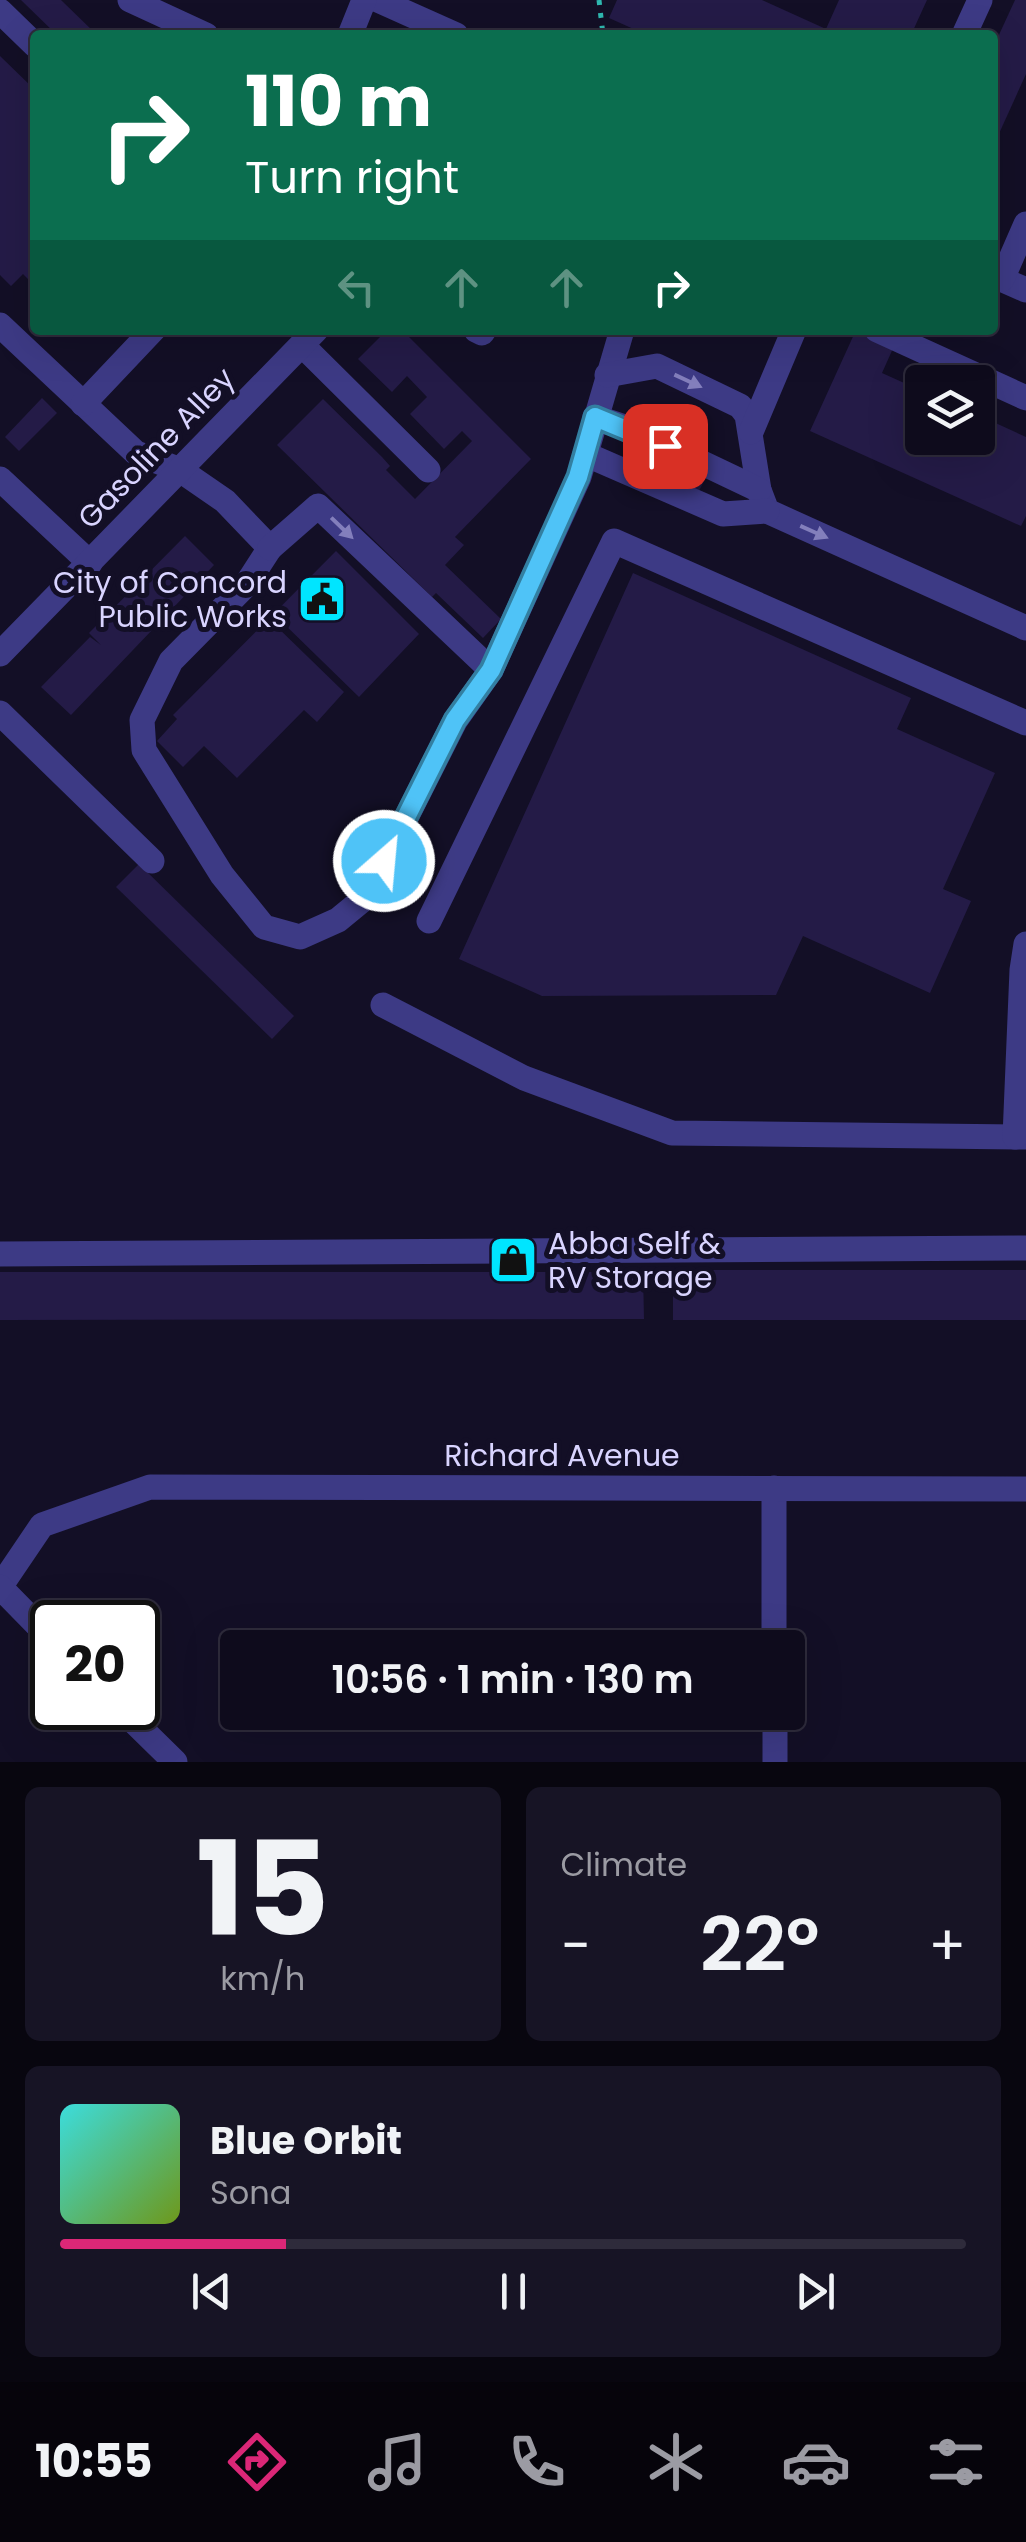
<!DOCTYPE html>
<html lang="en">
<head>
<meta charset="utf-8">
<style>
	:root { --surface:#0e0b1c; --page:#171425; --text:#f1f3f6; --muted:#9b9ba3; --line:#2e2b3b; --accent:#db2777 }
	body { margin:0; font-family:Poppins,sans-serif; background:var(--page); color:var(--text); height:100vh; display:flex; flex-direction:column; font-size:38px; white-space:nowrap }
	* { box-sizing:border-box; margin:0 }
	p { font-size:32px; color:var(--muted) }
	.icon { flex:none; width:55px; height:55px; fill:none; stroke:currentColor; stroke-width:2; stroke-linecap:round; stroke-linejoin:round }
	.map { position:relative; height:1762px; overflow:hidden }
	.details { display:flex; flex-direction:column; gap:25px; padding:25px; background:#08060f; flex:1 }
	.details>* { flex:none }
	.banner { position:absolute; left:30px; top:30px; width:968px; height:305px; border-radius:10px; box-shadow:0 10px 40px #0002,0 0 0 2px var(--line); background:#0b6e4f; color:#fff; overflow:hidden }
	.tools { position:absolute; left:905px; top:365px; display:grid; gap:20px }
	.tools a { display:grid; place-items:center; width:90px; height:90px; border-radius:10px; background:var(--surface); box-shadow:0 10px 40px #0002,0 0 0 2px var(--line); font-size:50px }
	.speed { position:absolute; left:30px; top:1600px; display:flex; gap:20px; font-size:50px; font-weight:700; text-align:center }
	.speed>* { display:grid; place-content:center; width:130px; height:130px; border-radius:50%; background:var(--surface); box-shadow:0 10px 40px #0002,0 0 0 2px var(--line); line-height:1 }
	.speed .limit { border:5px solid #111; border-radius:15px; background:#fff; color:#111 }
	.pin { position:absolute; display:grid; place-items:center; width:85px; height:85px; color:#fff; margin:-42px; border-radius:20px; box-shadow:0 5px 15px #0006 }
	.me { position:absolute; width:110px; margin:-55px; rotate:27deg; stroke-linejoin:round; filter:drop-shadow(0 0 8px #0008) }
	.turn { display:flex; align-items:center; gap:35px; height:210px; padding:0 50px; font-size:45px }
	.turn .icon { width:130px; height:130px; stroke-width:2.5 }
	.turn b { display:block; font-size:70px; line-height:85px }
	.lanes { display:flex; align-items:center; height:95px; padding:0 50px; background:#0003; justify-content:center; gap:50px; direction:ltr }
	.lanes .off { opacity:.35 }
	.big { font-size:75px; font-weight:600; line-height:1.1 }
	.details .card { flex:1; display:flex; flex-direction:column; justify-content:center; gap:15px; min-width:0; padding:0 35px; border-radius:15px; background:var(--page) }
	.details .dial { align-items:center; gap:0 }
	.dial b { font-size:130px; line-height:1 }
	.song { display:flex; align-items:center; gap:30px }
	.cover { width:120px; height:120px; border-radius:15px; background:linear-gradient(135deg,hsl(180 70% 55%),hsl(80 70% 35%)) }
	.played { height:10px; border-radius:5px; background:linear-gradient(90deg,var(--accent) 25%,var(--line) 25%) }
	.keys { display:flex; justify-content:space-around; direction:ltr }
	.heat { display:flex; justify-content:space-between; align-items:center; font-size:55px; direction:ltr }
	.details .tiles { flex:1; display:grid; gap:25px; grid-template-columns:1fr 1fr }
	.card:last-child { grid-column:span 2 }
	.trip { position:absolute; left:220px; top:1630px; width:585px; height:100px; border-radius:10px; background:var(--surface); box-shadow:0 10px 40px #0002,0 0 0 2px var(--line); font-weight:600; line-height:100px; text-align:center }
	.dock { display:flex; height:160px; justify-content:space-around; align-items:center; background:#06040b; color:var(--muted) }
	.dock .icon { width:70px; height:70px }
	.dock .current { color:var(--accent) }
	.dock b { font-size:45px; color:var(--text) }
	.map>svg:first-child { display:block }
	.building { fill:#241b47 }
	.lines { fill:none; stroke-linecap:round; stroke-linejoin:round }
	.path { stroke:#2fb8b0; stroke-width:5; stroke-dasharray:5 8; stroke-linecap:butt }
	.minor { stroke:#3d3a85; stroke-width:25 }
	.oneway { fill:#837fbc }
	.route-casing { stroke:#337fa1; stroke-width:25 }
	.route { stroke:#4fc3f7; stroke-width:18 }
	.labels { text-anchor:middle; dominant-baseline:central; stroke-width:10; stroke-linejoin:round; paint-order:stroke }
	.street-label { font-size:30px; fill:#d9d4ff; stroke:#130f26 }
	.poi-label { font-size:30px; fill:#d9d4ff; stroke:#130f26; text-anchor:end }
</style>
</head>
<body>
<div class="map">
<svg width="1026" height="1762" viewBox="0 0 1026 1762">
	<rect width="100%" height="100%" fill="#130f26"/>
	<g class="building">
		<path d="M21 0H61L97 35H57Z"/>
		<path d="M617 0H762L826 29 839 0H927L911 35H647L609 18Z"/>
		<path d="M1015 0H1026V74L992 149V50Z"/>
		<path d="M0 56 35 90V286L23 274 11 286 0 275Z"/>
		<path d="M387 330H402L531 459 455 537 464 545 445 565 501 619 483 638 436 593 432 597 277 445 323 399 382 457 390 466 386 470 415 499 472 441 462 431 444 449 410 414 427 397 407 376 392 392 358 359Z"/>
		<path d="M856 330H887L899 335 882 373 922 391V438H978V415L1026 437V516L1021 526 810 431Z"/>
		<path d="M42 398 57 413 19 451 5 437Z"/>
		<path d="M669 465 704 481 699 491 664 475Z"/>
		<path d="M185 536 214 565 71 715 41 687 90 637 101 645 89 633Z"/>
		<path d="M336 551 419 634 359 697 278 618 273 623 344 692 317 722 304 710 237 778 204 746 183 767 157 741 177 719 173 715Z"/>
		<path d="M633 573 911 698 897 729 995 773 943 889 971 901 930 993 803 936 776 995 542 996 459 959Z"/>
		<path d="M139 864 294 1016 272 1039 116 887Z"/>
		<rect x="673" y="1270" width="353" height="50"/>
		<path d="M0 1272H643L644 1319 0 1320Z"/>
	</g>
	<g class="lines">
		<path class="path" d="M599 0 603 35"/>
		<g class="minor">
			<path d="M130 0 206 35"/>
			<path d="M378 0 456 35"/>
			<path d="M0 11 35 45"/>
			<path d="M350 35 364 0"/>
			<path d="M964 35 980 0"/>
			<path d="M992 275 1026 290"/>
			<path d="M1002 279 1026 224"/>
			<path d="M0 325 136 453 180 470 225 501 270 548 246 585 171 661 142 720 144 750 222 875 264 927 300 937 338 920 366 897 455 721 491 670 579 477 622 330"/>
			<path d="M476 330 482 333 484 330"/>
			<path d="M877 330 1026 398"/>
			<path d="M302 345 428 470"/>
			<path d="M607 375 657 366 740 406 747 415 759 490 767 511 1026 628"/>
			<path d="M83 404 153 330"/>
			<path d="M595 417 631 429 759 490"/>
			<path d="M751 432 794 330"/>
			<path d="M585 454 723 514 767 511"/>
			<path d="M0 479 90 563"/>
			<path d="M270 548 318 506 491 670"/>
			<path d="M0 654 316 330"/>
			<path d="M0 713 152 861"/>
			<path d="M429 921 614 541 1026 723"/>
			<path d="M383 1005 524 1078 672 1133 1026 1137"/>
			<path d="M1015 1137 1022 970 1026 944"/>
			<path d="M0 1254 1026 1248"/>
			<path d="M774 1488V1648"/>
			<path d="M0 1587 42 1525 150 1487 1026 1489"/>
			<path d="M0 1587 52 1640"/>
			<path d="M120 1708 175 1762"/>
			<path d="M775 1712V1762"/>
		</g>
	</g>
	<defs><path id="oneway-solid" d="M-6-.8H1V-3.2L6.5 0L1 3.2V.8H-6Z" transform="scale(2.5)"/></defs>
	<g class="oneway">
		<use href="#oneway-solid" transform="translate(688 381) rotate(25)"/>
		<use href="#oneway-solid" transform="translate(342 528) rotate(44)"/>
		<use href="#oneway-solid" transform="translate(814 532) rotate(24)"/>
	</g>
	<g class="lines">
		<g class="route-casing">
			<path id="route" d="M384 861 455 720 491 670 578 477 595 417 665 446"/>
		</g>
		<use href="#route" class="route"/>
	</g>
	<defs>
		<g id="civic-square" transform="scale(2.5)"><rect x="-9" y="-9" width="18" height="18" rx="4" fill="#00e5ff" stroke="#130f26"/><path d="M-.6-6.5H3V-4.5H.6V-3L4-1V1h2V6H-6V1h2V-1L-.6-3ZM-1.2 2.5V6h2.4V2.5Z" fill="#111"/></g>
		<g id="shop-square" transform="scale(2.5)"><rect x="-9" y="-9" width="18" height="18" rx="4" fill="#00e5ff" stroke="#130f26"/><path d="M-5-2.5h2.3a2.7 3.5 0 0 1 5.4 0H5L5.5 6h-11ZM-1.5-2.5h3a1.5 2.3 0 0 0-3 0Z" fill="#111"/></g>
	</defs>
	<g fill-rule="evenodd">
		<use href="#civic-square" x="322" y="599"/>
		<use href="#shop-square" x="513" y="1260"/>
	</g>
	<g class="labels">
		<g class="street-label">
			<text transform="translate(156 448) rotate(-46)">Gasoline Alley</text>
			<text x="562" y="1455">Richard Avenue</text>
		</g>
		<g class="poi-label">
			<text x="287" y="582">City of Concord<tspan x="287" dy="34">Public Works</tspan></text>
			<text x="548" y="1243" text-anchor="start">Abba Self &amp;<tspan x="548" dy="34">RV Storage</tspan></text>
		</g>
	</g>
</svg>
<div class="tools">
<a><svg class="icon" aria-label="layers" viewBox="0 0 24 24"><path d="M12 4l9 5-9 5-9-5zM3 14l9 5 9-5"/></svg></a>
</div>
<div class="speed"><div class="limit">20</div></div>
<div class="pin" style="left:665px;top:446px;background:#d93025"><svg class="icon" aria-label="arrive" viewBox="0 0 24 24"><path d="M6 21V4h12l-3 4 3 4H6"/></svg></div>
<svg class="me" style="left:384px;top:861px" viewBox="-20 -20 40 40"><circle r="17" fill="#4fc3f7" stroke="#fff" stroke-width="3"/><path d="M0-11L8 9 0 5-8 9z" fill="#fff"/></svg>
<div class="trip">10:56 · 1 min · 130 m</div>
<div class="banner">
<div class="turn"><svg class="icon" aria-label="right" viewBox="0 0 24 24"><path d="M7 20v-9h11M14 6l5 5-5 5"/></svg><div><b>110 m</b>Turn right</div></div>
<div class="lanes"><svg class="icon off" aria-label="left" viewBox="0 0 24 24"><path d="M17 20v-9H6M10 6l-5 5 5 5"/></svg><svg class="icon off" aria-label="ahead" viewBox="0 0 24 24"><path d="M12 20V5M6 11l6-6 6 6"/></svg><svg class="icon off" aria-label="ahead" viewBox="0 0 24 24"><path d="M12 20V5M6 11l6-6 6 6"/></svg><svg class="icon" aria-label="right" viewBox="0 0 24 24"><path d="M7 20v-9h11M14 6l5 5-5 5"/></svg></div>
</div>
</div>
<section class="details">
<div class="tiles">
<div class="card dial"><b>15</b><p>km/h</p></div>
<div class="card"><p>Climate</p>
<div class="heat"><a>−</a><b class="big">22°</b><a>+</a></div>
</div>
<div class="card">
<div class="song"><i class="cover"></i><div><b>Blue Orbit</b><p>Sona</p></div></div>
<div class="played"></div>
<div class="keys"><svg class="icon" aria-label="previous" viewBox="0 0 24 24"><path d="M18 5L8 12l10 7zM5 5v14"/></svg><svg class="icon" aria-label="pause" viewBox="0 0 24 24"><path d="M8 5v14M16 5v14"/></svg><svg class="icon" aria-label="next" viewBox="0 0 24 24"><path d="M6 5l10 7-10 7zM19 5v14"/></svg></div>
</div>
</div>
</section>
<nav class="dock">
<b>10:55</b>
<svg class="icon current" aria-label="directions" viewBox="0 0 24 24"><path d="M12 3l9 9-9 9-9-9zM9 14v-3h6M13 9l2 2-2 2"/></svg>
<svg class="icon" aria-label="music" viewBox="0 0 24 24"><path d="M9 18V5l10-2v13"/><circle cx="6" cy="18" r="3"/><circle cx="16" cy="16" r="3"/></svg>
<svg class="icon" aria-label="phone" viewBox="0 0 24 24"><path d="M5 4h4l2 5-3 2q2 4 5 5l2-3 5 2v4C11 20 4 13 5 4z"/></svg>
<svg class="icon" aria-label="climate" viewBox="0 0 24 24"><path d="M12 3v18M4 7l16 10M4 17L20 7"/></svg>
<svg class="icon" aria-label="car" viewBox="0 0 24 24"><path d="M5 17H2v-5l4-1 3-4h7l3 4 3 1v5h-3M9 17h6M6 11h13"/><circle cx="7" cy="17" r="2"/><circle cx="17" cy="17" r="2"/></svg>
<svg class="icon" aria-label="filters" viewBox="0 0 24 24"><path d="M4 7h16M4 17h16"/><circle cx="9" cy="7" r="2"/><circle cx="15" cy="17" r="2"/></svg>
</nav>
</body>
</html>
